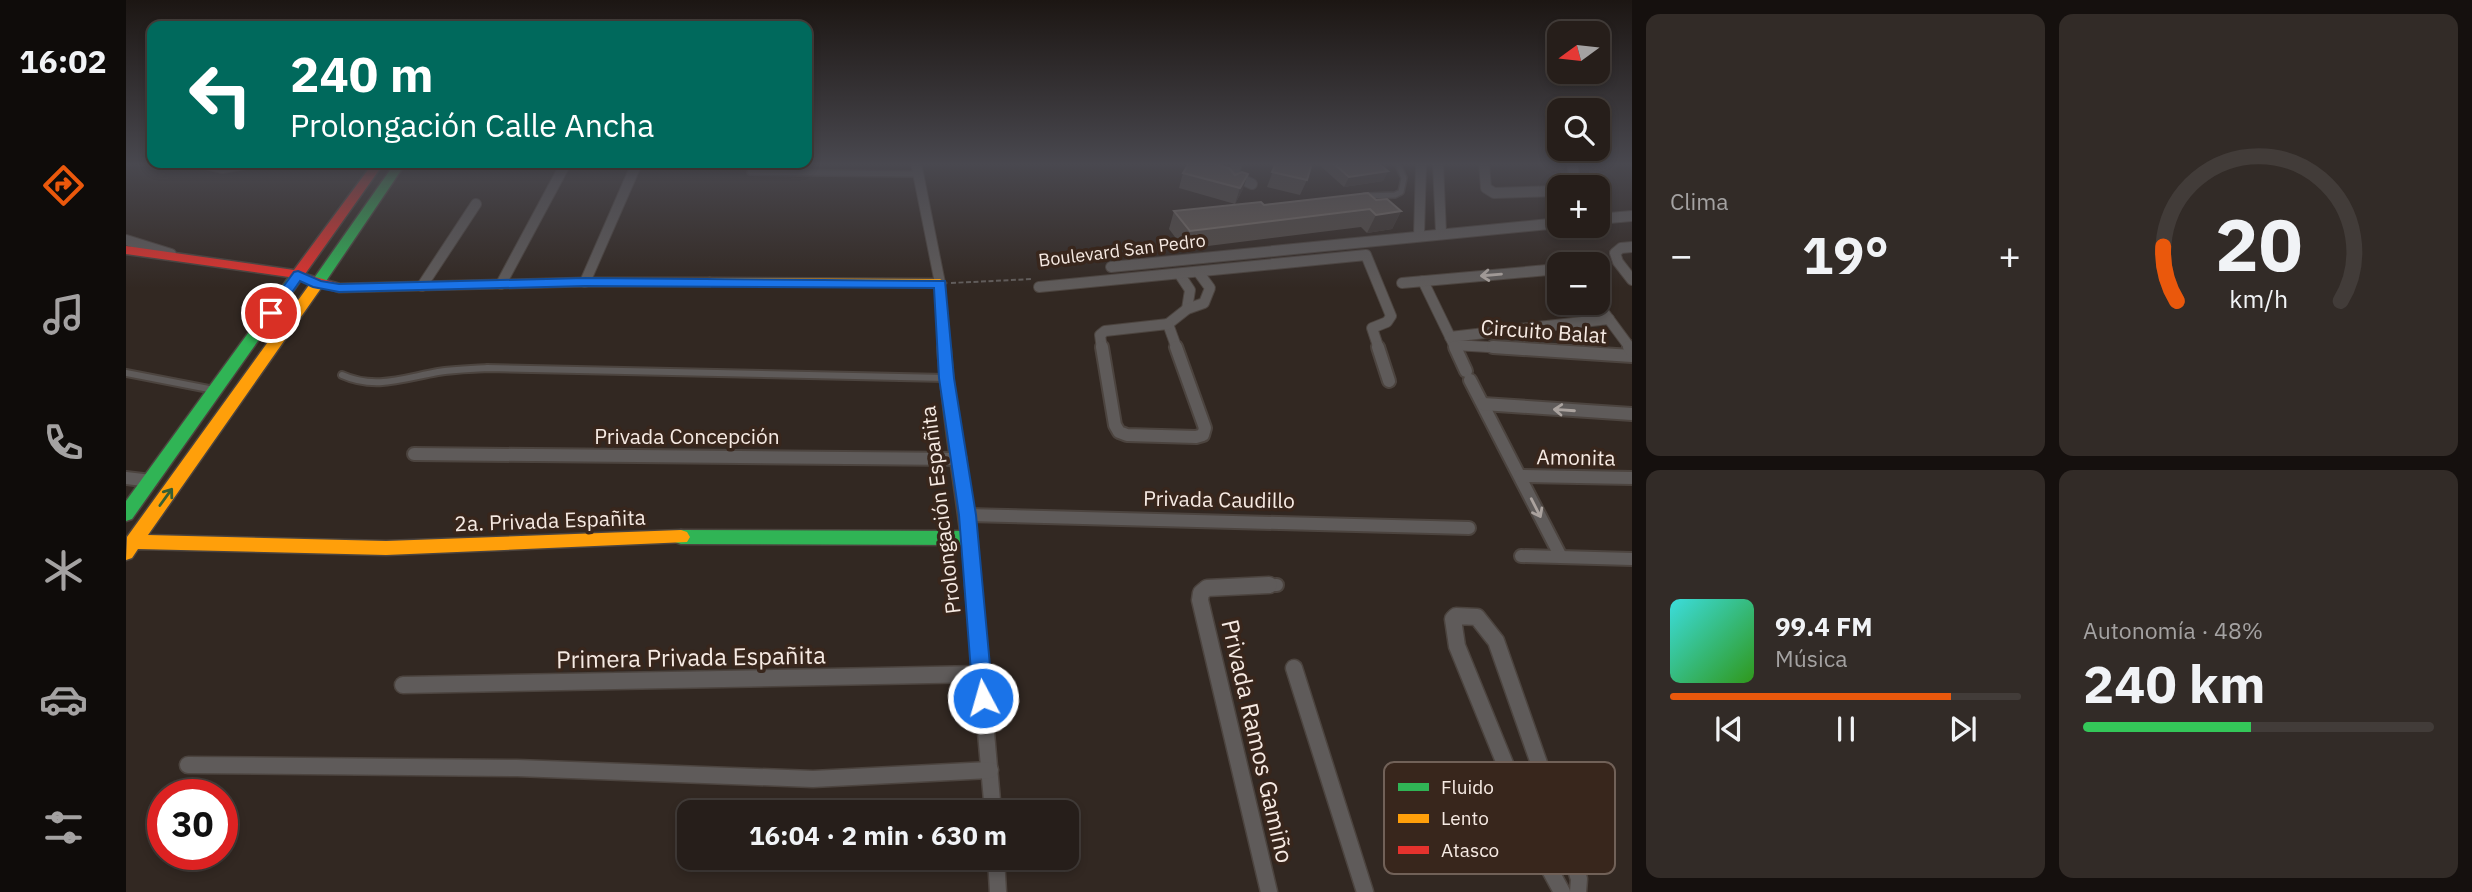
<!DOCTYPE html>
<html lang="es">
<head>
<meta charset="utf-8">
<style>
	:root { --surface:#261e1a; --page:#322b27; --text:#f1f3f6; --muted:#a4a2a2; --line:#423c39; --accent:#ea580c }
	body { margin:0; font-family:"IBM Plex Sans",sans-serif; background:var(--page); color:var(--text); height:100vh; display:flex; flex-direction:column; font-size:26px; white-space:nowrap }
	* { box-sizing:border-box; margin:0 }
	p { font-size:23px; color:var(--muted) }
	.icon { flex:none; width:38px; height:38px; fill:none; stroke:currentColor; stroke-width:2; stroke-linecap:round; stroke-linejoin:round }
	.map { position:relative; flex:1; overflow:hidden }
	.sheet { display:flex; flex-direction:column; gap:14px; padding:14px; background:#15100e; width:840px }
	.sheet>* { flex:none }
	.banner { position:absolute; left:21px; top:21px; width:665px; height:147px; border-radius:14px; box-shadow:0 4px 10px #0003,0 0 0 2px var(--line); background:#00695c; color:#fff; overflow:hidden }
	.needle { width:46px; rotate:255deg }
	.controls { position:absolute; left:1421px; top:21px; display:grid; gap:14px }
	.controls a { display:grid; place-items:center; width:63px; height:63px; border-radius:14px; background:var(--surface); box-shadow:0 4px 10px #0003,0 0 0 2px var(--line); font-size:35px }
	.speed { position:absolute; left:21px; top:779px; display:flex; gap:14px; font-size:35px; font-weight:700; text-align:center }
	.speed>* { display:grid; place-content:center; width:91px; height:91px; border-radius:50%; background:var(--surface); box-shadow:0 4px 10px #0003,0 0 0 2px var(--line); line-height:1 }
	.speed .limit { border:10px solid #d22; background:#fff; color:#111 }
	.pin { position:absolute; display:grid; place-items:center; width:60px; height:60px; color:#fff; margin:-30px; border:4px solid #fff; border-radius:50%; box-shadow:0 2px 7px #0007 }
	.me { position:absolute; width:77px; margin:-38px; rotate:354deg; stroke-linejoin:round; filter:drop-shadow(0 0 5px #0008) }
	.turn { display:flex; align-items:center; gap:24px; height:147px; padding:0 28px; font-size:32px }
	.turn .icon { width:91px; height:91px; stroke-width:2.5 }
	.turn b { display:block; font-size:49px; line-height:60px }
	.big { font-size:52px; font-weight:700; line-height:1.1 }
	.sheet .widget { flex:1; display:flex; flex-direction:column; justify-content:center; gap:10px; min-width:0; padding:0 24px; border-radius:14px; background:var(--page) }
	.sheet .dial { align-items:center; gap:0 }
	.dial svg { height:182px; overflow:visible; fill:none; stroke:var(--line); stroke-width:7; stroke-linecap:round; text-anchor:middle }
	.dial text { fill:var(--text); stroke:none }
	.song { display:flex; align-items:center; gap:21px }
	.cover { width:84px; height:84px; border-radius:10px; background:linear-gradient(135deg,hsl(180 70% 55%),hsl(110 70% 35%)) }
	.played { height:7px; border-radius:4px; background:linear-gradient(90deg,var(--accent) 80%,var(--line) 80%) }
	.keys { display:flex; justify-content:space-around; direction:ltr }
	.heat { display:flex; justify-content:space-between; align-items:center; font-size:38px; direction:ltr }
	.charge { height:10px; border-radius:5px; background:linear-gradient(90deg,#34c759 48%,var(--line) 0) }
	.sheet .tiles { flex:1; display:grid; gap:14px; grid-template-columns:repeat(2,1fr) }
	.trip { position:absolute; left:551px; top:800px; width:402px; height:70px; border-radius:14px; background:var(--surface); box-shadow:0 4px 10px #0003,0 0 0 2px var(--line); font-weight:700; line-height:70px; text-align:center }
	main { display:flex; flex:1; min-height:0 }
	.menu { display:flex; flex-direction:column; width:126px; justify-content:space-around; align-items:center; background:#0f0c0a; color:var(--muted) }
	.menu .icon { width:49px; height:49px }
	.menu .selected { color:var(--accent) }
	.menu b { font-size:32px; color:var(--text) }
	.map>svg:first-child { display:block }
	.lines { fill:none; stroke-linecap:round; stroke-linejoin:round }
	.lane-far1-casing { stroke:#4c443f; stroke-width:8 }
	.lane-casing { stroke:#4c443f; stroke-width:10 }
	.street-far2-casing { stroke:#4c443f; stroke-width:12 }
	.street-far1-casing { stroke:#4c443f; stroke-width:16 }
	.street-casing { stroke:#4c443f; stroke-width:19 }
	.fast-casing { stroke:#4c443f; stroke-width:3 }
	.slow-casing { stroke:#4c443f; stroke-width:3 }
	.jam-casing { stroke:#4c443f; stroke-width:3 }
	.path { stroke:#625d5b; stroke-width:2; stroke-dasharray:5 2.5; stroke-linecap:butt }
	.lane-far1 { stroke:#5f5b5a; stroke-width:5 }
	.lane { stroke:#5f5b5a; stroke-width:6 }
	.street-far2 { stroke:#5f5b5a; stroke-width:10 }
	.street-far1 { stroke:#5f5b5a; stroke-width:12 }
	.street { stroke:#5f5b5a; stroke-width:16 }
	.fast { fill:#30b455; fill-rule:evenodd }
	.slow { fill:#ff9f0a; fill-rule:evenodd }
	.jam { fill:#e5322d; fill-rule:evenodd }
	.wall { fill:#544c47 }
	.shaded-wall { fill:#3f3631 }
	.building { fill:#665d58; stroke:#7c736d; stroke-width:2 }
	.oneway { stroke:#aaa29e }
	.oneway2 { stroke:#355f33 }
	.route { fill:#1a73e8; stroke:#114b97; stroke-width:2 }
	.labels { text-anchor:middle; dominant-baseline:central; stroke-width:7; stroke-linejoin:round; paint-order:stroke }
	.far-street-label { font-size:18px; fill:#f6eae3; stroke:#38261c }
	.street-label { font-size:21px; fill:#f6eae3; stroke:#38261c }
	.near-street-label { font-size:24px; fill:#f6eae3; stroke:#38261c }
	.key { fill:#38261c; stroke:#716158; stroke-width:2 }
	.key-label { font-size:19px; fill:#f6eae3 }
</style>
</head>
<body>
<main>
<nav class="menu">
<b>16:02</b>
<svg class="icon selected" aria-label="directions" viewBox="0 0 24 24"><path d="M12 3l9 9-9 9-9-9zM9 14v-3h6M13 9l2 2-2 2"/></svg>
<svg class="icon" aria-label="music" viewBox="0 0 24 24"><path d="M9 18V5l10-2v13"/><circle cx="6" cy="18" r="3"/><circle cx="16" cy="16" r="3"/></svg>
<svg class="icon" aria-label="phone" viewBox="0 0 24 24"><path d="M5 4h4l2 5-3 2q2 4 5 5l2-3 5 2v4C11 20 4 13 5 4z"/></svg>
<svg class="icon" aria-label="climate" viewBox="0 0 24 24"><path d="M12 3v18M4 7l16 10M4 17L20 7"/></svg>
<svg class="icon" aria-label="car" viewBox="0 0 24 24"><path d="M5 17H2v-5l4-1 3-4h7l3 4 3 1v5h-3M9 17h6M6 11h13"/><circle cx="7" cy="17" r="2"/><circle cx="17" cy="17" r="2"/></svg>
<svg class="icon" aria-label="filters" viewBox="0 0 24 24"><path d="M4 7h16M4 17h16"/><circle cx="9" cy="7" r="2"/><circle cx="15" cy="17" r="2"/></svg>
</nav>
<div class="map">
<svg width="1506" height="892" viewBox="0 0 1506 892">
	<rect width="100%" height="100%" fill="#322822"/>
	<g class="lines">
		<g class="lane-far1-casing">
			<g id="lane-far1">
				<path d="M624 172 792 174"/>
				<path d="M1239 196 1269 195 1275 192 1278 178 1271 163"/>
			</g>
		</g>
		<g class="lane-casing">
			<g id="lane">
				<path d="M0 373 88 390"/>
				<path d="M216 375C249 390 278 378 312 372 328 369 345 369 361 368L820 378"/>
			</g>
		</g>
		<g class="street-far2-casing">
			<g id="street-far2">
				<path d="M75 163 96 168 124 163"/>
				<path d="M790 163 814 283 818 349"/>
				<path d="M1312 163 1315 233"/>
				<path d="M1358 163 1360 188 1368 193 1433 191"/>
				<path d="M1446 163 1450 187"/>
				<path d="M1109 176 1126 184"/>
				<path d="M1105 183 1111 163"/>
				<path d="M1472 219 1506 216"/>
				<path d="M1293 236 1295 163"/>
				<path d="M0 240 45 254"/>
				<path d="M1506 247 1495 248 1489 253 1492 262 1506 280"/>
				<path d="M985 267 1433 223"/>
				<path d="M1054 275 1064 290 1061 309"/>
				<path d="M1297 281 1330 349"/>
				<path d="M459 282 511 163"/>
				<path d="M1276 283 1433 269"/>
				<path d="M375 284 440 163"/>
				<path d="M296 286 350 204"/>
				<path d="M913 287 1240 255 1265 316 1261 322 1246 328 1253 349"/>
				<path d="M1471 303 1505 349"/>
				<path d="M1042 324 1051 349"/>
				<path d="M1042 324 1061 309 1078 303 1084 288 1073 273"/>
				<path d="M1324 337 1483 319"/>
				<path d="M1328 345 1396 349"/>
				<path d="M976 349 974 335 979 331 1042 324"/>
			</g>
		</g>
		<g class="street-far1-casing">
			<g id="street-far1">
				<path d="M818 347C823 427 840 507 847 587"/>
				<path d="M976 347 989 425 993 432 1001 435 1070 437 1077 435 1079 428 1050 347"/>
				<path d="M1252 347 1263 381"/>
				<path d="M1329 347 1340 371"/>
				<path d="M1367 347 1506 356"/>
				<path d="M1503 347 1506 351"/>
				<path d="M1344 380 1435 557"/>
				<path d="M1357 404 1506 414"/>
				<path d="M288 454 834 459"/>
				<path d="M1394 476 1506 478"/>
				<path d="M0 478 25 481"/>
				<path d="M841 515 1343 528"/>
				<path d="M1395 556 1506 559"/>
				<path d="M1102 587 1151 585"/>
			</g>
		</g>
		<g class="street-casing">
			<g id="street">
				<path d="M847 585 867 812"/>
				<path d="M1168 668 1239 892"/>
				<path d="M277 685 855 674"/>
				<path d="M62 765 391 768 687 779 864 770"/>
				<path d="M870 858 872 892"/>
				<path d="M1143 892 1074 600 1075 593 1081 588 1143 585"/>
				<path d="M1436 892 1417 857 1331 646 1327 619 1330 616 1351 617 1370 641 1446 857 1453 879 1452 892"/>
			</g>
		</g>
		<g class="fast-casing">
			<g id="fast">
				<path d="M269 163H280L196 287H186L184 284Z"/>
				<path d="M168 276 174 280 173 283 6 519 0 521V501L163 277Z"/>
				<path d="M555 530 842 531 848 533 851 538 848 543 842 545 555 544 549 542 546 537 549 532Z"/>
			</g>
		</g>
		<g class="slow-casing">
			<g id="slow">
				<path d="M584 278 814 279 820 283 814 287 579 285V279Z"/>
				<path d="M191 280 198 284 22 535 260 541 555 530 561 532 564 537 561 542 260 555 12 549 6 558 0 560 1 537 186 281Z"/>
			</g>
		</g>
		<g class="jam-casing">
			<path id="jam" d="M247 163H258L179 274 214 284 459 278H584L590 282 584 286H459L213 292 174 280 168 284 163 283V277L0 254V246L168 270Z"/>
		</g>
		<path class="path" d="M825 283 905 279"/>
		<use href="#lane-far1" class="lane-far1"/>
		<use href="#lane" class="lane"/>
		<use href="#street-far2" class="street-far2"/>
		<use href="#street-far1" class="street-far1"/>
		<use href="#street" class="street"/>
		<use href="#fast" class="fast"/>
		<use href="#slow" class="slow"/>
		<use href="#jam" class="jam"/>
	</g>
	<g class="wall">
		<path d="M1150 163 1181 180 1174 195 1141 187Z"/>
		<path d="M1191 163H1252L1262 171 1257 181 1218 187Z"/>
		<path d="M1057 173 1117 189 1109 204 1053 188Z"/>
		<path d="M1250 200 1275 211 1266 229 1241 233 1235 227 1058 249 1043 229 1048 211 1138 205Z"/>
	</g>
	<g class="shaded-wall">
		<path d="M1262 171 1257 181 1218 187 1223 177Z"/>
		<path d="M1122 174 1117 189 1109 204 1114 188Z"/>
		<path d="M1275 211 1266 229 1241 233 1250 215Z"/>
	</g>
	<g class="building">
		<path d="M1063 163H1084L1103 168 1109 175 1116 172 1122 174 1114 188 1057 173Z"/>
		<path d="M1150 163H1186L1181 180 1146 172Z"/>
		<path d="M1207 163H1252L1262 171 1223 177Z"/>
		<path d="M1242 193 1250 200 1261 199 1275 211 1250 215 1244 209 1064 231 1048 211 1135 202 1138 205Z"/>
	</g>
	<defs><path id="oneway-shaft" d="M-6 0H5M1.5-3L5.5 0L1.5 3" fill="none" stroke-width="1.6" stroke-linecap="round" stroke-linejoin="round" transform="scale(1.75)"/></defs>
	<g class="oneway">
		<use href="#oneway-shaft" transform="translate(1365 275) rotate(175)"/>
		<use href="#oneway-shaft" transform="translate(1438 410) rotate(-176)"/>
		<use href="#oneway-shaft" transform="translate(1410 508) rotate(63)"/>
	</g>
	<use class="oneway2" href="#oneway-shaft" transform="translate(40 497) rotate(-54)"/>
	<linearGradient id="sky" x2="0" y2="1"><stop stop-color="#1c1613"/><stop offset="0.57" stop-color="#49484f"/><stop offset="1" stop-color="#49484f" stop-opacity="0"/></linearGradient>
	<rect width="1506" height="288" fill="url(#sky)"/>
	<path class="route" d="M172 271 195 281 213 284 459 278 819 281 828 378 850 515 867 698 864 705 857 708 850 705 847 698 833 515 813 378 808 288 459 286 213 292 187 287 174 281 149 317H140V310L168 272Z"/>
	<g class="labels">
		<g class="far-street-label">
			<text transform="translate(996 250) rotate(-7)">Boulevard San Pedro</text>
		</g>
		<g class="street-label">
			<text transform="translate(1418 331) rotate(4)">Circuito Balat</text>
			<text x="561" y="436">Privada Concepción</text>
			<text transform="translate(1450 457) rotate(1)">Amonita</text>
			<text transform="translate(1093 499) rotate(1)">Privada Caudillo</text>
			<text transform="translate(814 510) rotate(-97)">Prolongación Españita</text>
			<text transform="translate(424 520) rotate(-2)">2a. Privada Españita</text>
		</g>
		<g class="near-street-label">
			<text transform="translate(565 657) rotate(-1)">Primera Privada Españita</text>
			<text transform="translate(1132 741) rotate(77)">Privada Ramos Gamiño</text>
		</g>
	</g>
	<rect x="1258" y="762" width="231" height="112" rx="10" class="key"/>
	<rect x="1272" y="783" width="31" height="8" fill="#30b455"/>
	<rect x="1272" y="814" width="31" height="9" fill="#ff9f0a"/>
	<rect x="1272" y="846" width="31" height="8" fill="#e5322d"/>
	<g class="key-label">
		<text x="1315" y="794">Fluido</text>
		<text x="1315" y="825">Lento</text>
		<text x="1315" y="857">Atasco</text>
	</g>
</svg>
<div class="controls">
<a><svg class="needle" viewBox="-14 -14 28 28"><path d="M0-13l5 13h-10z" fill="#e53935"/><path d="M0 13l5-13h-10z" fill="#a4a2a2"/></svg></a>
<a><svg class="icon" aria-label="search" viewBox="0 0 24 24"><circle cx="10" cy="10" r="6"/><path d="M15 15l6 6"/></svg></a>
<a>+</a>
<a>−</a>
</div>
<div class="speed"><div class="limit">30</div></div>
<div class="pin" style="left:145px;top:313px;background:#d93025"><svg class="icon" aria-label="arrive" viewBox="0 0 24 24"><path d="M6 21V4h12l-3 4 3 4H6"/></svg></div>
<svg class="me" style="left:857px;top:698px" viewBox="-20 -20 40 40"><circle r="17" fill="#1a73e8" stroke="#fff" stroke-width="3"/><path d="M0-11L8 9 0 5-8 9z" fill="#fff"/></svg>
<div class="trip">16:04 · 2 min · 630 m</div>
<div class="banner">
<div class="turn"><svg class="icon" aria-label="left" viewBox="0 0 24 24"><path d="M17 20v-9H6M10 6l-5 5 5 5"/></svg><div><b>240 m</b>Prolongación Calle Ancha</div></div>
</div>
</div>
<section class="sheet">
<div class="tiles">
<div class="widget"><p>Clima</p>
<div class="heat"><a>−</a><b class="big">19°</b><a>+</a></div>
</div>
<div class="widget dial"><svg viewBox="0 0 100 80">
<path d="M14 69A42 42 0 1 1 86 69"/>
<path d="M14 69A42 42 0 0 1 8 45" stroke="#ea580c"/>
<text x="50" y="56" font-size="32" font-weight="700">20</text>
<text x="50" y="72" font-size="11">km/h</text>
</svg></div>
<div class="widget">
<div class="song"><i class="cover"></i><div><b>99.4 FM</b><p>Música</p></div></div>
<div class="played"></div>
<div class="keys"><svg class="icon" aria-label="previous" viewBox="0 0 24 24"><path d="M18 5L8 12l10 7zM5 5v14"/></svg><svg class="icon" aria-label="pause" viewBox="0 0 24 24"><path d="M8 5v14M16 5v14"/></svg><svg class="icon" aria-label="next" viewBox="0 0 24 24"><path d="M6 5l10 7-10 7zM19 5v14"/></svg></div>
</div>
<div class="widget"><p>Autonomía · 48%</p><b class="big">240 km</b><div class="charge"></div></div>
</div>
</section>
</main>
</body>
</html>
